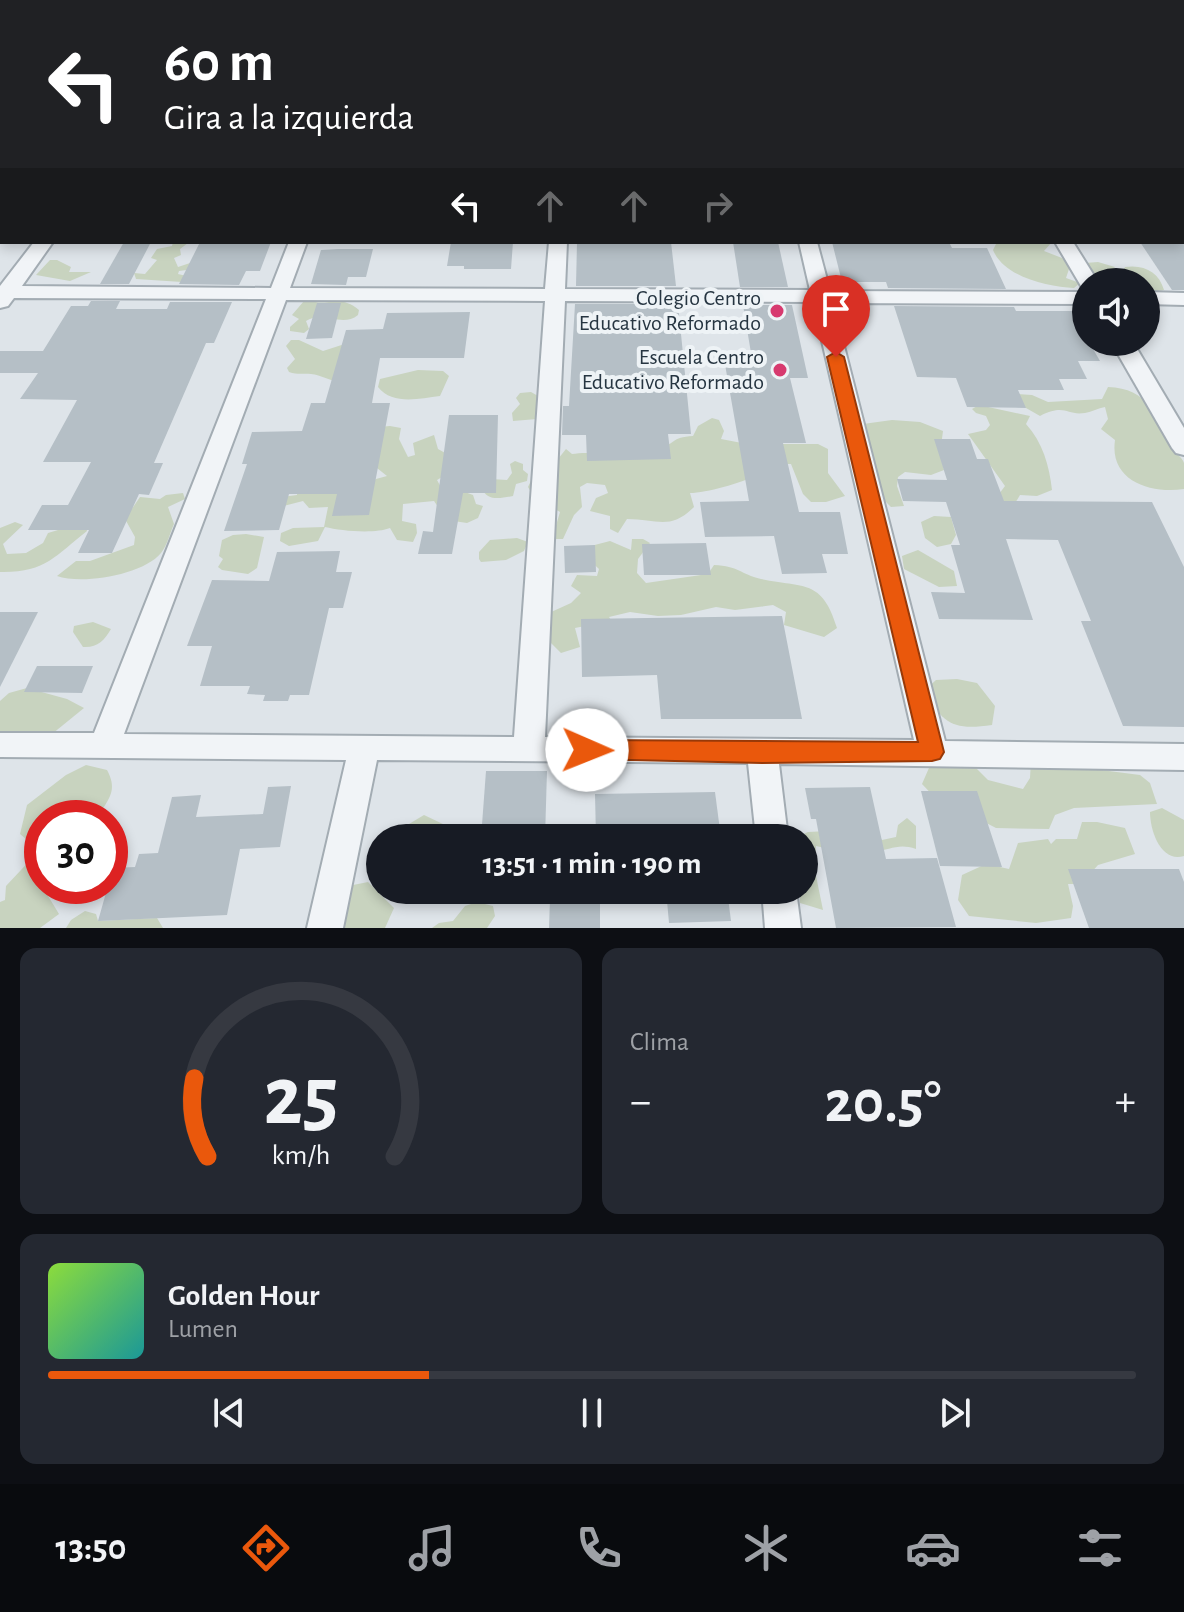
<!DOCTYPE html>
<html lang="es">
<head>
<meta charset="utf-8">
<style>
	:root { --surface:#171b24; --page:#242831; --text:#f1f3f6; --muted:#9ea1a6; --line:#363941; --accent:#ea580c }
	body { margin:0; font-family:"Alegreya Sans",sans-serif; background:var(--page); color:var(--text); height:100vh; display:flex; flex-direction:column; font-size:30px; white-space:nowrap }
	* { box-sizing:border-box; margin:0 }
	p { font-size:26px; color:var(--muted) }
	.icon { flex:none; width:44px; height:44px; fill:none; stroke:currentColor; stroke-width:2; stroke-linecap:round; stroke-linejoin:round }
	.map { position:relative; height:928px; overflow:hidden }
	.side { display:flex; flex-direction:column; gap:20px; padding:20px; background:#0d0f14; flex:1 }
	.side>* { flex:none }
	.guide { position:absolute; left:0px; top:0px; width:1184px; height:244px; box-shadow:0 4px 12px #0003; background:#202124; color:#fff; overflow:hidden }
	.buttons { position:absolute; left:1072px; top:268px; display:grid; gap:16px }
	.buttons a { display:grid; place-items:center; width:88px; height:88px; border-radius:50%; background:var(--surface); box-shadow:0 4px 12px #0003; font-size:40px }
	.speed { position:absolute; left:24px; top:800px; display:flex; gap:16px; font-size:40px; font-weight:700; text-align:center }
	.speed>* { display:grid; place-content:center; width:104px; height:104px; border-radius:50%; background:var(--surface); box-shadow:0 4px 12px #0003; line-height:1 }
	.speed .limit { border:12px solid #d22; background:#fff; color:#111 }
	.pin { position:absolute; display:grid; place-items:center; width:68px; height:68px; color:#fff; margin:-82px -34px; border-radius:50% 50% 50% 0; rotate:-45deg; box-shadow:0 0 8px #0007 }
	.pin .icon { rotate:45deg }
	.me { position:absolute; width:88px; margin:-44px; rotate:91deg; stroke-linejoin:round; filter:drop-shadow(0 0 6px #0008) }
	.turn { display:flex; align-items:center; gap:28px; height:168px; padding:0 32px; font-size:36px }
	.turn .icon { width:104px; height:104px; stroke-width:2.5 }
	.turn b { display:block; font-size:56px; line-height:68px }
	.lanes { display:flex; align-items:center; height:76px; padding:0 32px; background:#0003; justify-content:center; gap:40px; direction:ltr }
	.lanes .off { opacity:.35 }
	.big { font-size:60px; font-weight:600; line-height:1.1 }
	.side .tile { flex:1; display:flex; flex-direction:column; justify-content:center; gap:12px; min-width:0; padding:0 28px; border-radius:16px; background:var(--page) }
	.side .dial { align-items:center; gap:0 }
	.dial svg { height:208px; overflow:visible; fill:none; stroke:var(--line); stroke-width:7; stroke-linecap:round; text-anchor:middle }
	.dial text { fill:var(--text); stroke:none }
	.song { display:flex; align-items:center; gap:24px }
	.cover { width:96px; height:96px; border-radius:12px; background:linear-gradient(135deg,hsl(90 70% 55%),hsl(180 70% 35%)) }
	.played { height:8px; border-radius:4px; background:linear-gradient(90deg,var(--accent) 35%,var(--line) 35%) }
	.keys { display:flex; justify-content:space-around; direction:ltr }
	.heat { display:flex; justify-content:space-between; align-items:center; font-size:44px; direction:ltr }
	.side .tiles { flex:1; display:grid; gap:20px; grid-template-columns:1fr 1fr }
	.tile:last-child { grid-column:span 2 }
	.trip { position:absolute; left:366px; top:824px; width:452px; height:80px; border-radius:40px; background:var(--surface); box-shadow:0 4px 12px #0003; font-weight:600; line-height:80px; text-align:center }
	.menu { display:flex; height:128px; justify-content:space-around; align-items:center; background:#090b0e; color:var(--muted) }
	.menu .icon { width:56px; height:56px }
	.menu .selected { color:var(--accent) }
	.menu b { font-size:36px; color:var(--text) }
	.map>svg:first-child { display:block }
	.green { fill:#c8d3bf }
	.building { fill:#b5bfc6 }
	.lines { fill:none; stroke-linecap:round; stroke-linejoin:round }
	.minor-casing { stroke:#a3acb3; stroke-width:4 }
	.minor { fill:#f1f4f7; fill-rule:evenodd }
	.route { fill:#ea580c; stroke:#983908; stroke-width:2 }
	.poi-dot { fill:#d73a6f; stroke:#eef3f6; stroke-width:3 }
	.labels { text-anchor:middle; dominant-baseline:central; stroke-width:8; stroke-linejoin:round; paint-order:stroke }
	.poi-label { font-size:22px; fill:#263541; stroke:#eef3f6; text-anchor:end }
</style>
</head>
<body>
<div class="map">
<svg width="1184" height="928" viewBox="0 0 1184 928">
	<rect width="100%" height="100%" fill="#dee4e9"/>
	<g class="green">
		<path d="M173 242 188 243 180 249 181 255 174 258 178 267 190 263 194 269 179 271 178 274 191 277 182 282 136 279 134 273 145 274 157 260 151 258 157 249 172 246Z"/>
		<path d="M997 242H1052L1044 251 1062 258 1070 266 1066 278 1080 283 1074 288C1048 287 1004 277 993 250Z"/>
		<path d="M50 260H57L71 267 69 272H91L70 281 36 275Z"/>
		<path d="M1098 262 1115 267 1111 272 1115 275 1122 274 1125 267C1144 264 1159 272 1164 290L1146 293V282H1093L1085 263Z"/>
		<path d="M310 300C325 308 340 293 359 310L358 315C342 328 323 310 306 321L309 329 304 333 290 331V327L299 319 292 315 304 301Z"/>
		<path d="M291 340H299L323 351 354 341 340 382C330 381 321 375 311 374 303 373 298 375 289 372L287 368 295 359 286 346Z"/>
		<path d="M418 370 443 371 449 376 440 396C418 399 392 405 378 387L380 379Z"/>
		<path d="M1108 387C1148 388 1158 417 1172 448 1175 453 1182 457 1184 463 1184 470 1184 482 1184 489 1151 494 1109 481 1115 440L1101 429 1108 419 1105 407C1098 408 1092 412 1085 413 1066 416 1066 403 1040 416L1012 400 1017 394 1032 395 1048 402 1102 399Z"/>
		<path d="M531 392 538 396V404L543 410 537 419 513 421 512 413 520 404 516 398 520 393Z"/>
		<path d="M979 405 1030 416 1026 424C1043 443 1049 465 1052 490L1037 496 1020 495 1014 505H1004L996 498 1005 486 968 434 986 430 990 425 986 416 976 413 972 409Z"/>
		<path d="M712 418 719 420 724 431 721 439 747 444H818L828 449V473L845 496 826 502H811L803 494 791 464C767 463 775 465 757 475 741 483 706 493 690 493L694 507C670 531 657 519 627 519L618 533 610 529V516L590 511 596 498 608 493 605 485 587 483 580 487 582 507 574 515 563 539H552L560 512 534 497 528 487 537 468 554 464 566 449 572 454C593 451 645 455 658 450 675 444 671 437 693 436L698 426Z"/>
		<path d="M892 420 920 422 943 431 940 454 944 470 931 475 905 472 898 477 897 486 904 506 891 507 879 495 863 424Z"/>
		<path d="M390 426 401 428 399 439 408 457 415 455 413 443 434 435 438 449 447 454 449 473 437 480 444 493 462 491 473 495 476 504 483 506 478 518 467 523 447 520 434 501 403 504 402 521 416 524 417 533 413 542 397 540 390 528C375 534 341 531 325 527L318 541 289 546 280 541 281 533 293 528 324 527 328 507 309 508 303 501 264 511 282 497 297 495V490L366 488 376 479 387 476 377 468 379 427Z"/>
		<path d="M515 461 523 464V470L528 474 527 481 516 484 513 496C501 498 487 502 482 488L491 479 507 480 512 473 510 464Z"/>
		<path d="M183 493 185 499 168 507 174 524C170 533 167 546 161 553 143 575 82 585 57 576L76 561H90L134 545 135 537 125 519 140 497 160 499 166 495Z"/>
		<path d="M934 516 951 517 956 535 951 544 937 547 925 538 921 522Z"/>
		<path d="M15 522 23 525 3 544 7 554 26 553 43 543 48 533 85 522 87 531C55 556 45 573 0 572V528Z"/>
		<path d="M246 534 264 537 257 568 248 574 222 570 218 567 223 559 219 556 222 540 233 535Z"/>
		<path d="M517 538 528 542 524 551 506 560 481 562 479 559V552L490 540Z"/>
		<path d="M632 539H643L650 543 638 559 637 573 646 583 708 574 714 565C739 566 740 574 761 579 803 588 822 578 837 628L824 637 784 625 786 612 773 605 735 610 716 607 681 615 658 616 630 612 609 617 616 627 590 625 575 628 580 647 561 653 549 641V613L571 603 581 593 571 586 577 575 597 576 599 569 585 556 587 547 610 541 631 550Z"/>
		<path d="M918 550 954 571 957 586 939 587 904 569 902 556Z"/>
		<path d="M93 622 111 629C104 641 97 648 83 647L73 632 74 626Z"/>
		<path d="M957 679 977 683 995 706 992 725C952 731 943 723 924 691L936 680Z"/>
		<path d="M27 688 67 699 84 708 52 734 0 736V701L9 693Z"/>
		<path d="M932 761H969L988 780 1023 789 1030 778 1031 761 1140 775 1150 783 1157 804 1074 808 1055 815 1049 829 996 828 967 813 943 806 922 784Z"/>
		<path d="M86 765 107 770C116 787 112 795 102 810L112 818 113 833 110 834V818H42V886L59 914 40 928H0V902L5 900 6 886 35 855 32 844 20 834 27 805 66 775Z"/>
		<path d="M1162 808 1184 820V856C1161 863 1150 831 1150 812Z"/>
		<path d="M863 813 882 840 896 837 898 825 907 818 916 826V849C898 843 891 850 873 852 853 854 834 850 816 846L815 871 823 910 800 903V890H804V838H794L808 832 828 831Z"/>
		<path d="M424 815 445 825 454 838H405L409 824Z"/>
		<path d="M1082 822H1097L1125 828 1135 854 1098 865 1081 884H1068L1073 906 1071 918 1036 923 969 916 958 900 962 875 986 864 1009 869 1018 843 1048 839 1051 844 1056 839H1077Z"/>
		<path d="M368 882 394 908 385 928H337L348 886Z"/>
		<path d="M477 902 493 906 495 916 487 928H432L439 923 453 921 465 906Z"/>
		<path d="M85 911 96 914 98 921 157 918 163 928H66L71 920Z"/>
	</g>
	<g class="building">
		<path d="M124 242H151L129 284H100Z"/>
		<path d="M200 242H271L260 271H246L239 285 179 284Z"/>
		<path d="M451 242H513L511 269H464V266H447Z"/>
		<path d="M577 242H671L676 286H576Z"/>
		<path d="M733 242H778L788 287H740Z"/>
		<path d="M832 242H949L952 248H987L1006 289 888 288 886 282H842Z"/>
		<path d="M1140 242H1184V290H1172Z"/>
		<path d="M338 249H373L366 277H348L346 285 311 284 321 250Z"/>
		<path d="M91 301H120L116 309H167L170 302H232L214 343H206L154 463H163L149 495 139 494 112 553H78L89 530H28L42 505H68L91 462H43L77 400 20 399 38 373H0V351H43L71 306H88Z"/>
		<path d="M317 303H341L332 338 306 339Z"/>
		<path d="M575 304H678L691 434H668L671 459 587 461 586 435H562L563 406H569Z"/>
		<path d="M743 305H792L808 378H790L806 443H783L799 512H840L848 554H822L827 573 782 574 774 536 705 537 700 502 749 501 723 353H751Z"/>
		<path d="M894 306 1014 307 1016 311H1072L1086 342H1089L1100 361H1078L1087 379H1059L1064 390H1018L1026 408 967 407 956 378 917 377Z"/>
		<path d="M470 312 464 358H380L372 403H390L369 515 332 516 337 494H289L279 530 224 531 247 464H242L252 432 302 431 311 403H325L346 330 383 329 387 313Z"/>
		<path d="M449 415H498L496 493H463L452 554H418L423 531 433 532Z"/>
		<path d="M934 439H970L977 459H988L1004 501 1152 502 1184 567V727L1123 726 1081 621H1091L1058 540 1006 539 1033 620 939 619 931 592 965 593 951 545H960L946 502 903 501 897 479 947 480Z"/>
		<path d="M706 543 711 575H644L642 544Z"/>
		<path d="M595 545 596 572 565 573 564 546Z"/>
		<path d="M340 551 336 572H352L343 608H329L309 695H290L288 701H263L265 695 247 694 250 686H200L212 646H187L212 580 269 581 277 552Z"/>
		<path d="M0 612H38L0 687Z"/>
		<path d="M782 616 802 719H661L657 675 582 677 581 619Z"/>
		<path d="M37 666H93L82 693 24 692Z"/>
		<path d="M486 771H547L545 838H481Z"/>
		<path d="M291 786 280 847 240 849 227 915 98 921 113 868 135 867 139 854 158 853 172 797 201 795 196 817 263 814 268 787Z"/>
		<path d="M870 787 886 859 937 858 956 927 836 928 816 819H811L805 788Z"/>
		<path d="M921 791H977L1002 867 940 866Z"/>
		<path d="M715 792 721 838H596L595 794Z"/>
		<path d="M1068 869H1179L1184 882V928H1089Z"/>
		<path d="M666 890H727L731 921 669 923Z"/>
		<path d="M550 899H600V928H549Z"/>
	</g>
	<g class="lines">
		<g class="minor-casing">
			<g id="minor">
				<path d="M0 36H2L0 46Z"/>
				<rect x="1182" y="54" width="2" height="8"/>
				<path d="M1182 82H1184V93L1182 92Z"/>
				<path d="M34 242H53L22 286 271 288 289 242H307L290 288 545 289 549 242H567L565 289 810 290 799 242H817L830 291 1086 292V304L833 303 945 741 1184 744V770L779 764 788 838H756L748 763 377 760 343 928H307L346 760 0 757V733H94L266 299 14 298 8 306 0 308V286ZM286 300 545 301 514 737 124 734ZM565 301 813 302 914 740 545 737Z"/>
				<path d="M1055 242H1073L1098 282H1086V287L1081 286Z"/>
				<path d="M1146 292 1184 293V305L1146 304Z"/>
				<path d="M1111 342H1133L1184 428V455L1176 453 1172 448Z"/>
				<path d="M762 890H796L801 928H765Z"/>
			</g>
		</g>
		<use href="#minor" class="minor"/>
	</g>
	<path class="route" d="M836 352 844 357 944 752 940 759 932 761 762 763 587 759 579 756 576 750 579 743 587 740 918 742 827 357Z"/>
	<g class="poi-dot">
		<circle cx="777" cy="311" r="8"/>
		<circle cx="780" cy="370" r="8"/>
	</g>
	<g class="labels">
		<g class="poi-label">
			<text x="761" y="298">Colegio Centro<tspan x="761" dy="25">Educativo Reformado</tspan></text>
			<text x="764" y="357">Escuela Centro<tspan x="764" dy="25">Educativo Reformado</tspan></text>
		</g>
	</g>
</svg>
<div class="buttons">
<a><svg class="icon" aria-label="sound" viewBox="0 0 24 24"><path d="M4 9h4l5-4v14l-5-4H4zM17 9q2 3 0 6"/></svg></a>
</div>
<div class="speed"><div class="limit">30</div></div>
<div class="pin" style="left:836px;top:357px;background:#d93025"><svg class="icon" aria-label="arrive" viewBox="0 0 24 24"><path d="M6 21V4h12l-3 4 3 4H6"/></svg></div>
<svg class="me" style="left:587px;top:750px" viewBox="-20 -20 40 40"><circle r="19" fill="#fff"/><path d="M0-13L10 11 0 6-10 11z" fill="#ea580c"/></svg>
<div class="trip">13:51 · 1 min · 190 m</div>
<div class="guide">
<div class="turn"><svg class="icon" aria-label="left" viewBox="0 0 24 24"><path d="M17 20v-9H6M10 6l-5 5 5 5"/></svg><div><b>60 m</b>Gira a la izquierda</div></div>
<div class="lanes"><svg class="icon" aria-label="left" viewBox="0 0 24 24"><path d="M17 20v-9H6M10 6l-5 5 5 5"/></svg><svg class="icon off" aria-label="ahead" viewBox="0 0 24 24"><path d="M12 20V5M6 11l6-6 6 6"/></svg><svg class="icon off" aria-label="ahead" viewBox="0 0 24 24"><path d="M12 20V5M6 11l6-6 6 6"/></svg><svg class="icon off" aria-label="right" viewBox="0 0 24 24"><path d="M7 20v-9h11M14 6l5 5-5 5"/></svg></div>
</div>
</div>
<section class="side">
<div class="tiles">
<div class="tile dial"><svg viewBox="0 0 100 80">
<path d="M14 69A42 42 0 1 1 86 69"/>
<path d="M14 69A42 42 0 0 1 9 39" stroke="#ea580c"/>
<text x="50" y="56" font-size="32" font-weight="700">25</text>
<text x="50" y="72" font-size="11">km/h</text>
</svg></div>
<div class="tile"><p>Clima</p>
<div class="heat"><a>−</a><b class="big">20.5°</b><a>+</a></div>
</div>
<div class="tile">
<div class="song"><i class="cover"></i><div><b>Golden Hour</b><p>Lumen</p></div></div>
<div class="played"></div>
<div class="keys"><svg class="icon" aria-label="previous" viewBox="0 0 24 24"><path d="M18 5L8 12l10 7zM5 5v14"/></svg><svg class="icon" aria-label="pause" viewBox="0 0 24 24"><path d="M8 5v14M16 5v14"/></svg><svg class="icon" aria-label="next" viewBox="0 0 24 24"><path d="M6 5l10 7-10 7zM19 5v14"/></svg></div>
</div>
</div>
</section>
<nav class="menu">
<b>13:50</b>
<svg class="icon selected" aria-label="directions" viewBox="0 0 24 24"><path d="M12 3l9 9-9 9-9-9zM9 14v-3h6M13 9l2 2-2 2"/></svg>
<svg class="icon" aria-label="music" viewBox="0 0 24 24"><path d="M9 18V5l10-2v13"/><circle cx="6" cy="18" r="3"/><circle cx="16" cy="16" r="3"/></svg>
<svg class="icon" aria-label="phone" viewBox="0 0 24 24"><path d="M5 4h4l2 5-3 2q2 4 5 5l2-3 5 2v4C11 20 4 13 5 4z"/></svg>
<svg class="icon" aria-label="climate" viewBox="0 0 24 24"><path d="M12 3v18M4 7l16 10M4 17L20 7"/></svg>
<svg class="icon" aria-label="car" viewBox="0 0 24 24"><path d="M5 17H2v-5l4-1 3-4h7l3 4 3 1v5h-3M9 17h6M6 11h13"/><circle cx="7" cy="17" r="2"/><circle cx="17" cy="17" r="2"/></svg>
<svg class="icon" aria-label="filters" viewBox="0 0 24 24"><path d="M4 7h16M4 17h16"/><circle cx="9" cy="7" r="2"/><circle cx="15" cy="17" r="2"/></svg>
</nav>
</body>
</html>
